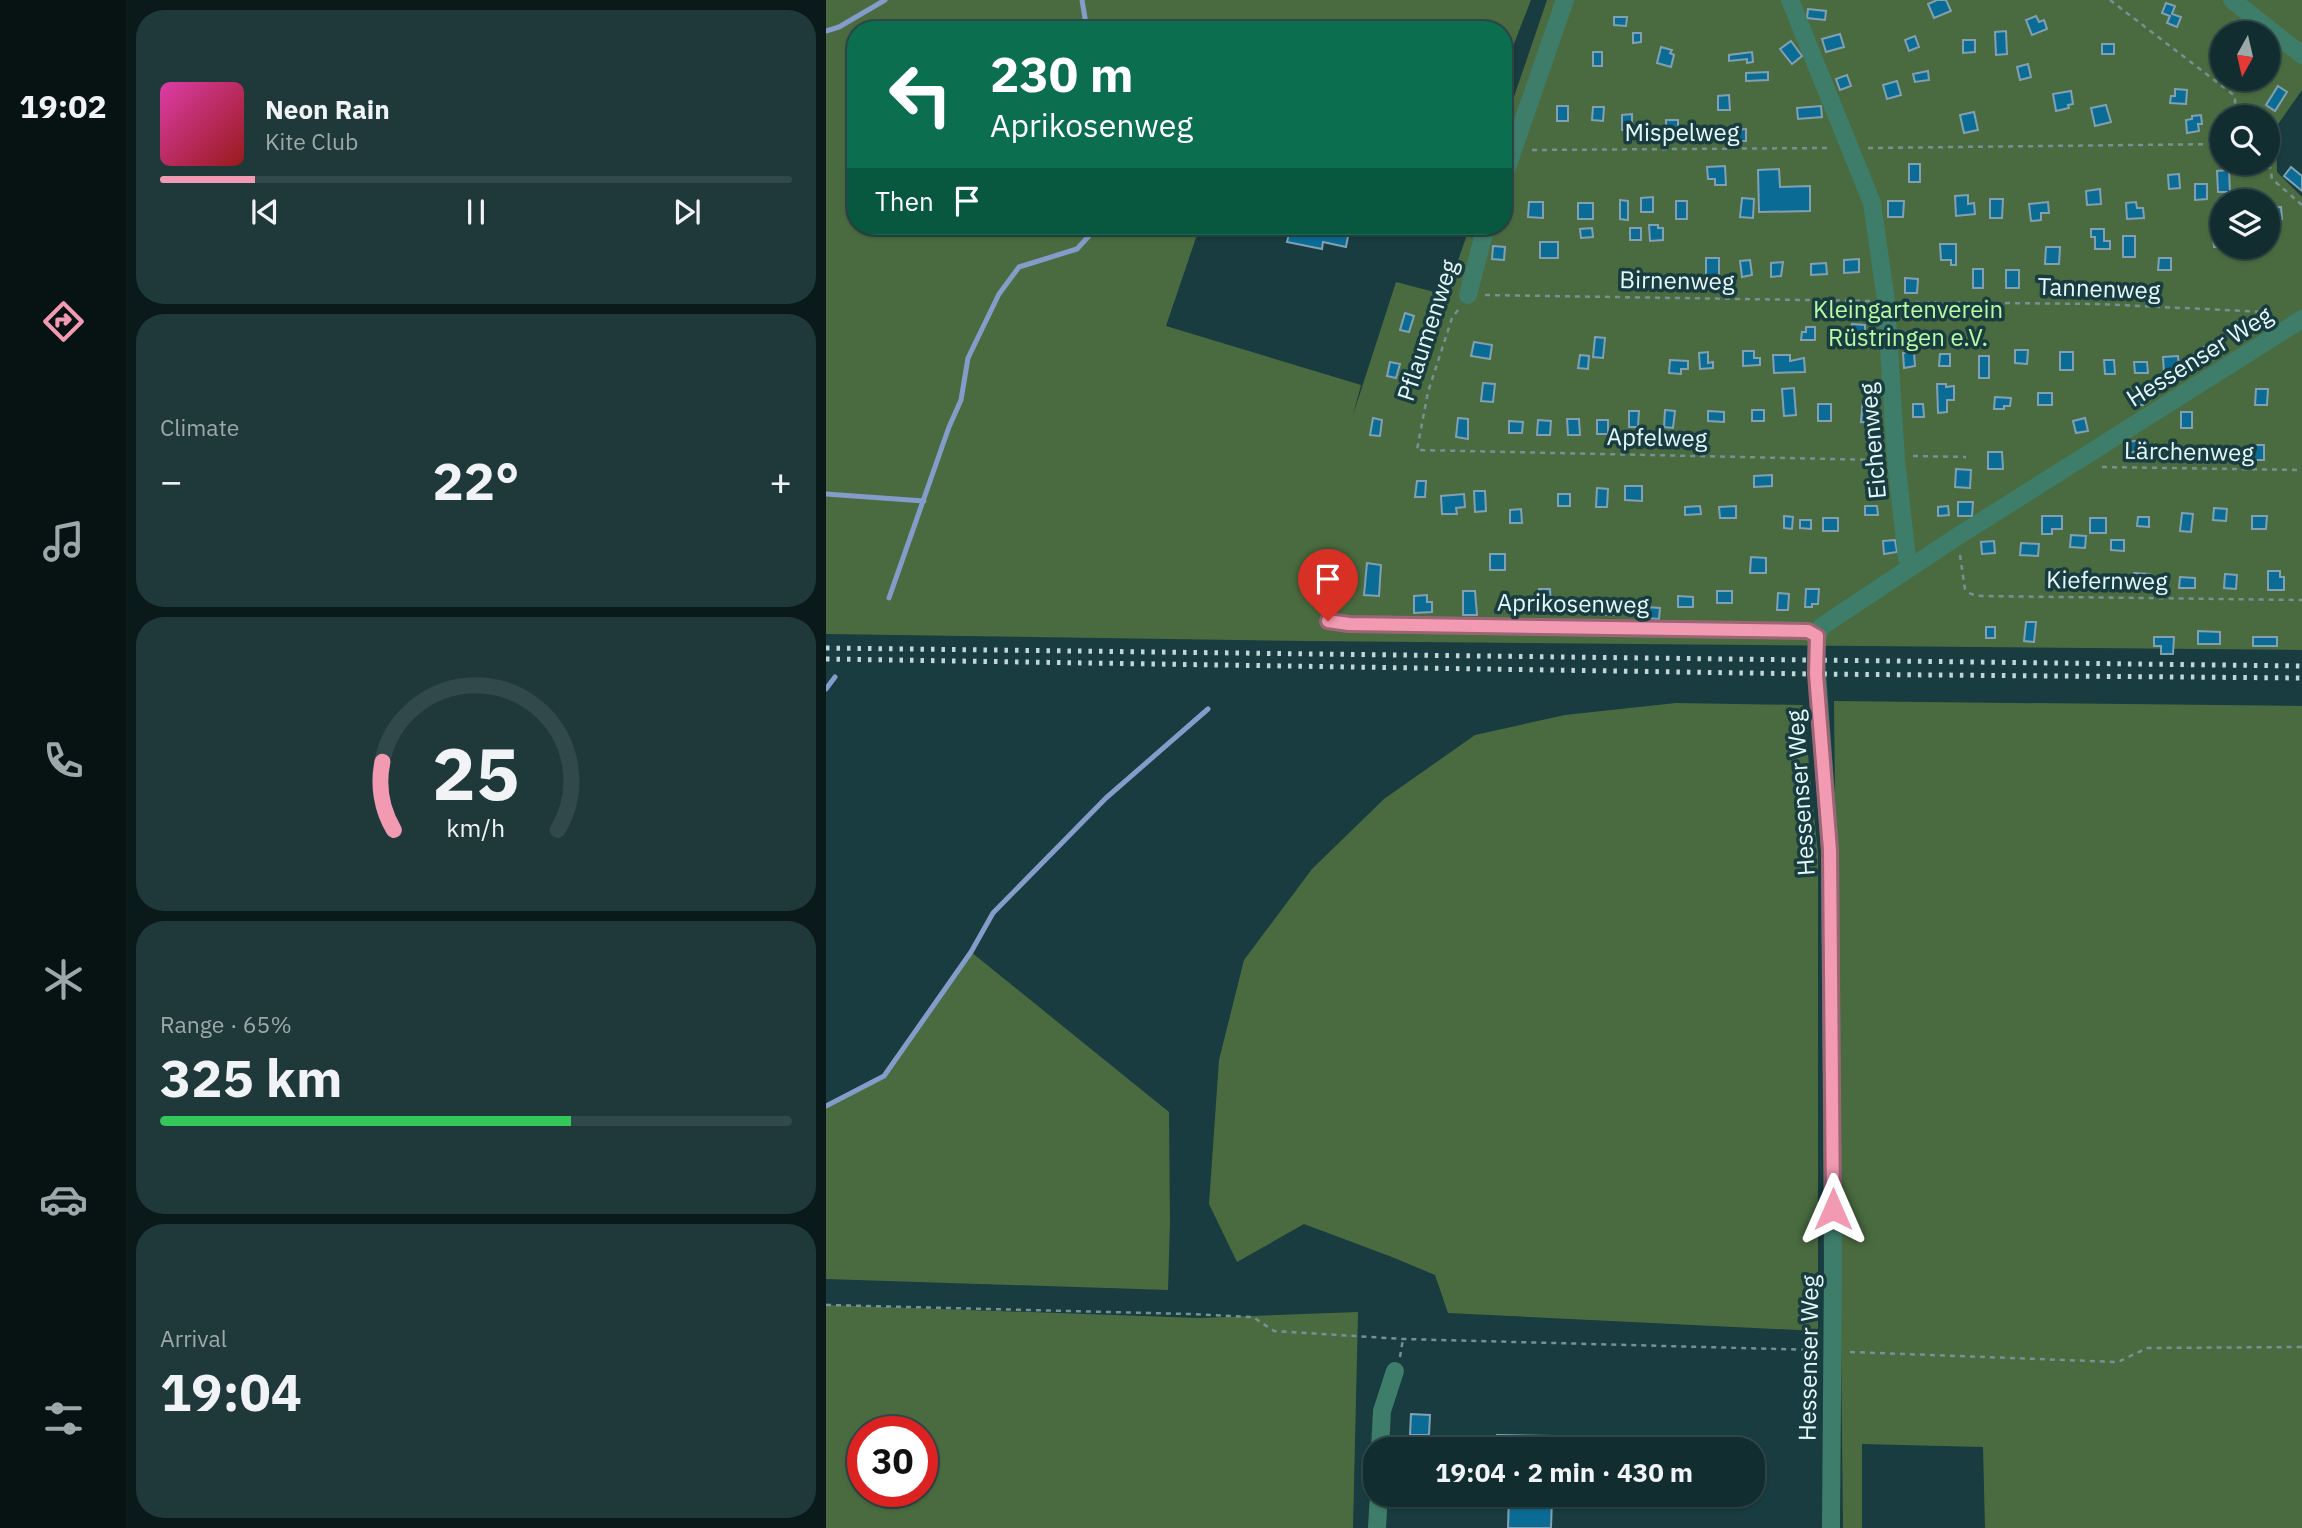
<!DOCTYPE html>
<html lang="en">
<head>
<meta charset="utf-8">
<style>
	:root { --surface:#122d2f; --page:#1f393b; --text:#f1f3f6; --muted:#9ca8aa; --line:#31494b; --accent:#f19ab2 }
	body { margin:0; font-family:"IBM Plex Sans",sans-serif; background:var(--page); color:var(--text); height:100vh; display:flex; flex-direction:column; font-size:26px; white-space:nowrap }
	* { box-sizing:border-box; margin:0 }
	p { font-size:23px; color:var(--muted) }
	.icon { flex:none; width:38px; height:38px; fill:none; stroke:currentColor; stroke-width:2; stroke-linecap:round; stroke-linejoin:round }
	.map { position:relative; flex:1; overflow:hidden }
	.panel { display:flex; flex-direction:column; gap:10px; padding:10px; background:#0a191a; width:700px }
	.panel>* { flex:none }
	.top-card { position:absolute; left:21px; top:21px; width:665px; height:214px; border-radius:28px; box-shadow:0 2px 5px #0004,0 0 0 2px var(--line); background:#0b6e4f; color:#fff; overflow:hidden }
	.needle { width:46px; rotate:188deg }
	.tools { position:absolute; left:1384px; top:21px; display:grid; gap:14px }
	.tools a { display:grid; place-items:center; width:70px; height:70px; border-radius:50%; background:var(--surface); box-shadow:0 2px 5px #0004,0 0 0 2px var(--line); font-size:35px }
	.speed { position:absolute; left:21px; top:1416px; display:flex; gap:14px; font-size:35px; font-weight:700; text-align:center }
	.speed>* { display:grid; place-content:center; width:91px; height:91px; border-radius:50%; background:var(--surface); box-shadow:0 2px 5px #0004,0 0 0 2px var(--line); line-height:1 }
	.speed .limit { border:10px solid #d22; background:#fff; color:#111 }
	.pin { position:absolute; display:grid; place-items:center; width:60px; height:60px; color:#fff; margin:-72px -30px; border-radius:50% 50% 50% 0; rotate:-45deg; box-shadow:0 0 7px #0007 }
	.pin .icon { rotate:45deg }
	.me { position:absolute; width:77px; margin:-38px; rotate:0deg; stroke-linejoin:round; filter:drop-shadow(0 0 5px #0008) }
	.turn { display:flex; align-items:center; gap:24px; height:147px; padding:0 28px; font-size:32px }
	.turn .icon { width:91px; height:91px; stroke-width:2.5 }
	.turn b { display:block; font-size:49px; line-height:60px }
	.then { display:flex; align-items:center; height:66px; padding:0 28px; background:#0003; gap:14px; font-size:26px }
	.big { font-size:52px; font-weight:700; line-height:1.1 }
	.panel .card { flex:1; display:flex; flex-direction:column; justify-content:center; gap:10px; min-width:0; padding:0 24px; border-radius:28px; background:var(--page) }
	.panel .dial { align-items:center; gap:0 }
	.dial svg { height:182px; overflow:visible; fill:none; stroke:var(--line); stroke-width:7; stroke-linecap:round; text-anchor:middle }
	.dial text { fill:var(--text); stroke:none }
	.song { display:flex; align-items:center; gap:21px }
	.cover { width:84px; height:84px; border-radius:10px; background:linear-gradient(135deg,hsl(320 70% 55%),hsl(0 70% 35%)) }
	.played { height:7px; border-radius:4px; background:linear-gradient(90deg,var(--accent) 15%,var(--line) 15%) }
	.keys { display:flex; justify-content:space-around; direction:ltr }
	.heat { display:flex; justify-content:space-between; align-items:center; font-size:38px; direction:ltr }
	.charge { height:10px; border-radius:5px; background:linear-gradient(90deg,#34c759 65%,var(--line) 0) }
	.trip { position:absolute; left:537px; top:1437px; width:402px; height:70px; border-radius:28px; background:var(--surface); box-shadow:0 2px 5px #0004,0 0 0 2px var(--line); font-weight:700; line-height:70px; text-align:center }
	main { display:flex; flex:1; min-height:0 }
	.menu { display:flex; flex-direction:column; width:126px; justify-content:space-around; align-items:center; background:#071213; color:var(--muted) }
	.menu .icon { width:49px; height:49px }
	.menu .current { color:var(--accent) }
	.menu b { font-size:32px; color:var(--text) }
	.map>svg:first-child { display:block }
	.green { fill:#4a6b40; fill-rule:evenodd }
	.lines { fill:none; stroke-linecap:round; stroke-linejoin:round }
	.stream { stroke:#849cc9; stroke-width:5 }
	.building { fill:#0a6c95; stroke:#83a0b2; stroke-width:2 }
	.path { stroke:#759194; stroke-width:2.5; stroke-dasharray:5 5; stroke-linecap:butt }
	.minor { stroke:#3e7d69; stroke-width:18 }
	.rail { stroke:#c0d6d8; stroke-width:5; stroke-dasharray:3.5 7; stroke-linecap:butt }
	.route-casing { stroke:#9d6474; stroke-width:18 }
	.route { stroke:#f19ab2; stroke-width:12 }
	.labels { text-anchor:middle; dominant-baseline:central; stroke-width:7; stroke-linejoin:round; paint-order:stroke }
	.street-label { font-size:24px; fill:#e5f8fa; stroke:#183c3f }
	.park-label { font-size:24px; fill:#b7faa3; stroke:#183c3f }
</style>
</head>
<body>
<main>
<nav class="menu">
<b>19:02</b>
<svg class="icon current" aria-label="directions" viewBox="0 0 24 24"><path d="M12 3l9 9-9 9-9-9zM9 14v-3h6M13 9l2 2-2 2"/></svg>
<svg class="icon" aria-label="music" viewBox="0 0 24 24"><path d="M9 18V5l10-2v13"/><circle cx="6" cy="18" r="3"/><circle cx="16" cy="16" r="3"/></svg>
<svg class="icon" aria-label="phone" viewBox="0 0 24 24"><path d="M5 4h4l2 5-3 2q2 4 5 5l2-3 5 2v4C11 20 4 13 5 4z"/></svg>
<svg class="icon" aria-label="climate" viewBox="0 0 24 24"><path d="M12 3v18M4 7l16 10M4 17L20 7"/></svg>
<svg class="icon" aria-label="car" viewBox="0 0 24 24"><path d="M5 17H2v-5l4-1 3-4h7l3 4 3 1v5h-3M9 17h6M6 11h13"/><circle cx="7" cy="17" r="2"/><circle cx="17" cy="17" r="2"/></svg>
<svg class="icon" aria-label="filters" viewBox="0 0 24 24"><path d="M4 7h16M4 17h16"/><circle cx="9" cy="7" r="2"/><circle cx="15" cy="17" r="2"/></svg>
</nav>
<section class="panel">
<div class="card">
<div class="song"><i class="cover"></i><div><b>Neon Rain</b><p>Kite Club</p></div></div>
<div class="played"></div>
<div class="keys"><svg class="icon" aria-label="previous" viewBox="0 0 24 24"><path d="M18 5L8 12l10 7zM5 5v14"/></svg><svg class="icon" aria-label="pause" viewBox="0 0 24 24"><path d="M8 5v14M16 5v14"/></svg><svg class="icon" aria-label="next" viewBox="0 0 24 24"><path d="M6 5l10 7-10 7zM19 5v14"/></svg></div>
</div>
<div class="card"><p>Climate</p>
<div class="heat"><a>−</a><b class="big">22°</b><a>+</a></div>
</div>
<div class="card dial"><svg viewBox="0 0 100 80">
<path d="M14 69A42 42 0 1 1 86 69"/>
<path d="M14 69A42 42 0 0 1 9 39" stroke="#f19ab2"/>
<text x="50" y="56" font-size="32" font-weight="700">25</text>
<text x="50" y="72" font-size="11">km/h</text>
</svg></div>
<div class="card"><p>Range · 65%</p><b class="big">325 km</b><div class="charge"></div></div>
<div class="card"><p>Arrival</p><b class="big">19:04</b></div>
</section>
<div class="map">
<svg width="1476" height="1528" viewBox="0 0 1476 1528">
	<rect width="100%" height="100%" fill="#183c3f"/>
	<g class="green">
		<path d="M0 0H705L677 72V30H30V226H374L340 326 535 385 527 415 570 282 620 295 644 226H677V129L721 0H1476V90L1450 127 1451 172 1476 197V650L481 641 0 634ZM1396 33H1442V79H1396ZM1396 117H1442V163H1396ZM1396 201H1442V247H1396Z"/>
		<path d="M1008 701 1476 706V1528H1159L1157 1447 1036 1444V1528H1017Z"/>
		<path d="M850 703 977 705 992 854V1331L622 1313 609 1275 566 1257 478 1224 411 1262 383 1204 393 1060 418 960 486 869 558 799 649 735 739 715Z"/>
		<path d="M145 952 343 1112 344 1223 342 1290 0 1279V1106L58 1076Z"/>
		<path d="M0 1305 373 1318 532 1312 527 1528H0ZM37 1432H96V1491H37Z"/>
	</g>
	<g class="lines">
		<g class="stream">
			<path d="M256 0 261 30"/>
			<path d="M0 31 13 27 59 0"/>
			<path d="M0 494 98 501"/>
			<path d="M63 598 123 427 135 400 142 358 173 294 193 267 251 249 272 226"/>
			<path d="M0 689 9 677"/>
			<path d="M0 1106 58 1076 145 952 167 913 280 798 382 709"/>
		</g>
	</g>
	<g class="building">
		<path d="M1111 0H1120L1125 11 1108 18 1102 4Z"/>
		<path d="M1340 3 1349 6 1346 14 1355 17 1351 27 1341 23 1344 16 1336 13Z"/>
		<path d="M982 9 1000 11 999 20 981 18Z"/>
		<path d="M1210 16 1213 22 1218 20 1221 29 1206 35 1200 20Z"/>
		<path d="M788 17H801L800 26 788 25Z"/>
		<path d="M1180 31 1181 54 1170 55 1169 32Z"/>
		<path d="M807 33H815V42L807 43Z"/>
		<path d="M1014 34 1018 47 1000 52 996 39Z"/>
		<path d="M1089 36 1093 47 1083 51 1079 40Z"/>
		<path d="M1137 40H1149V52L1137 53Z"/>
		<path d="M965 41 976 56 966 64 954 49Z"/>
		<rect x="1276" y="44" width="12" height="10"/>
		<path d="M835 47 846 50 844 53 848 55 845 67 831 63Z"/>
		<rect x="767" y="52" width="9" height="14"/>
		<path d="M926 52 927 62 921 63V59L903 61V55Z"/>
		<path d="M1202 64 1205 77 1194 80 1191 67Z"/>
		<path d="M1102 71 1103 80 1089 82 1087 74Z"/>
		<path d="M942 72V80L920 81V73Z"/>
		<path d="M1021 75 1025 86 1014 90 1010 79Z"/>
		<path d="M1071 81 1075 95 1061 99 1057 85Z"/>
		<path d="M1452 86 1461 92 1449 111 1440 105Z"/>
		<path d="M1349 89 1361 90 1360 104 1344 103 1345 96H1349Z"/>
		<path d="M1245 91 1247 104 1242 105 1243 108 1230 111 1227 94Z"/>
		<path d="M903 95 904 110H892V96Z"/>
		<path d="M1280 105 1285 122 1269 126 1265 108Z"/>
		<rect x="731" y="106" width="11" height="15"/>
		<path d="M995 106 996 117 972 119 971 108Z"/>
		<path d="M767 107H778L777 121 766 120Z"/>
		<path d="M1148 112 1152 130 1138 133 1134 115Z"/>
		<path d="M806 114V130H796V115Z"/>
		<path d="M1375 115 1376 124H1372L1373 131 1361 133 1360 120 1366 119V116Z"/>
		<rect x="840" y="120" width="12" height="12"/>
		<path d="M920 129V141H894V130Z"/>
		<rect x="1083" y="164" width="11" height="18"/>
		<path d="M899 166 900 185H889V179H882L881 167Z"/>
		<path d="M1465 167 1476 176V191L1458 176Z"/>
		<path d="M953 169 954 187 984 186V211L933 212 932 170Z"/>
		<path d="M1403 170 1404 192H1392L1391 171Z"/>
		<path d="M1353 174 1354 188 1343 189 1342 175Z"/>
		<path d="M1369 184H1381V199L1369 200Z"/>
		<path d="M1274 189 1275 204 1261 205 1260 191Z"/>
		<path d="M1142 195V204L1148 203 1149 214 1130 216 1129 196Z"/>
		<path d="M827 197V212H815V198Z"/>
		<path d="M916 198 928 199 927 218 914 217Z"/>
		<path d="M1164 199H1177L1176 218H1164Z"/>
		<path d="M794 200 802 201V220L794 219Z"/>
		<rect x="850" y="201" width="11" height="18"/>
		<path d="M1062 201H1078L1077 217H1062Z"/>
		<path d="M703 202H717V218L702 217Z"/>
		<path d="M1222 202 1223 213H1215V220L1205 221 1203 204Z"/>
		<path d="M1310 202 1311 208H1317L1318 218 1301 219 1300 203Z"/>
		<rect x="752" y="203" width="15" height="16"/>
		<path d="M1455 207 1456 219H1442V208Z"/>
		<path d="M823 225H832V228H837V240L824 241Z"/>
		<path d="M465 226H524L520 247 497 242 496 249 461 242Z"/>
		<path d="M766 228 767 237 755 238 754 229Z"/>
		<rect x="804" y="228" width="11" height="12"/>
		<path d="M1265 229H1278V241H1284V249H1269V237H1265Z"/>
		<path d="M1387 229H1396V247H1388Z"/>
		<rect x="1297" y="236" width="12" height="21"/>
		<rect x="714" y="242" width="18" height="16"/>
		<path d="M1114 244H1130V265H1125V260H1115Z"/>
		<path d="M667 246 679 247 678 260 666 259Z"/>
		<path d="M1220 247H1234L1233 264H1219Z"/>
		<rect x="880" y="258" width="13" height="23"/>
		<path d="M1333 258H1345V270H1332Z"/>
		<path d="M1033 259V272L1018 273V260Z"/>
		<path d="M924 260 926 275 916 277 914 261Z"/>
		<path d="M957 262 955 276 945 277V263Z"/>
		<path d="M1000 263 1001 274 985 275V264Z"/>
		<rect x="1147" y="269" width="10" height="19"/>
		<rect x="1180" y="270" width="13" height="18"/>
		<path d="M1079 278 1092 279 1091 293H1079Z"/>
		<path d="M579 313 588 316 583 332 574 330Z"/>
		<path d="M1026 324 1039 325V335H1026Z"/>
		<path d="M980 327H989V340H975L976 332H980Z"/>
		<path d="M769 337 779 338 777 358 767 357Z"/>
		<path d="M648 342 666 345 664 359 645 356Z"/>
		<path d="M1380 346 1388 358 1372 367 1365 356Z"/>
		<path d="M1189 350H1202L1201 364 1189 363Z"/>
		<path d="M917 351H928V358H934V365L917 366Z"/>
		<path d="M882 352V363L887 362V368L874 369 873 353Z"/>
		<path d="M1088 352 1089 366 1078 368 1077 353Z"/>
		<rect x="1234" y="352" width="13" height="18"/>
		<path d="M1114 354H1124V366H1113Z"/>
		<path d="M754 355 763 356 762 369 752 368Z"/>
		<path d="M947 355H964V361L978 358 979 372 948 373Z"/>
		<rect x="1153" y="356" width="10" height="22"/>
		<path d="M1352 356 1353 372 1338 373 1337 357Z"/>
		<path d="M844 360 862 361V369H855V374L843 373Z"/>
		<path d="M1278 360H1288L1289 374H1279Z"/>
		<path d="M564 362 574 364 570 378 561 376Z"/>
		<path d="M1308 362H1321L1322 373H1309Z"/>
		<path d="M657 383 669 384 667 402 655 401Z"/>
		<path d="M1111 384H1120V387L1128 386V400H1121V412L1112 413Z"/>
		<path d="M968 388 970 415 958 416 956 389Z"/>
		<path d="M1430 389H1442L1441 405H1429Z"/>
		<rect x="1212" y="393" width="14" height="12"/>
		<rect x="1305" y="394" width="12" height="11"/>
		<path d="M1169 397 1185 398 1184 406H1178V409H1168Z"/>
		<path d="M1037 399 1049 400 1047 423 1035 422Z"/>
		<rect x="992" y="404" width="13" height="17"/>
		<path d="M1087 404H1097L1098 417H1087Z"/>
		<path d="M839 410 849 411 847 428 838 427Z"/>
		<rect x="926" y="410" width="12" height="11"/>
		<path d="M803 411H813L812 427H803Z"/>
		<path d="M882 411 898 412V422L882 421Z"/>
		<rect x="1355" y="412" width="11" height="16"/>
		<path d="M547 418 556 420 554 436 544 435Z"/>
		<path d="M632 418 642 419V439L630 437Z"/>
		<path d="M1259 418 1262 431 1250 433 1247 421Z"/>
		<path d="M741 419H753L754 435H742Z"/>
		<path d="M712 420 725 421 724 435H711Z"/>
		<rect x="771" y="420" width="11" height="14"/>
		<path d="M683 421 697 422 696 433H683Z"/>
		<path d="M1320 440 1321 450 1300 453 1299 442Z"/>
		<path d="M1428 445H1438V460H1428V458L1420 457V450L1427 451Z"/>
		<path d="M1162 452H1176L1177 469H1162Z"/>
		<path d="M1130 469 1145 470 1144 488 1129 487Z"/>
		<path d="M946 475V486L928 487V476Z"/>
		<path d="M591 481H600L599 497H589Z"/>
		<path d="M799 486H816V501L799 500Z"/>
		<path d="M771 488 782 489 781 507H770Z"/>
		<path d="M648 491H659L660 511 649 512Z"/>
		<path d="M638 494 639 507 630 508 631 514H616L615 496Z"/>
		<rect x="732" y="494" width="12" height="12"/>
		<path d="M1132 502H1147L1146 516H1132Z"/>
		<path d="M874 506 875 514 859 515V507Z"/>
		<path d="M910 506V518H894L893 507Z"/>
		<path d="M1039 506H1051L1052 515H1039Z"/>
		<path d="M1122 506 1123 515 1112 516V507Z"/>
		<path d="M1388 508 1401 509 1400 521 1387 520Z"/>
		<path d="M695 509 696 523H684V510Z"/>
		<path d="M1356 513 1367 514 1365 532 1354 531Z"/>
		<path d="M958 516 967 517 966 529 958 528Z"/>
		<path d="M1216 516H1236V529H1226V534H1216Z"/>
		<path d="M1426 516H1441L1440 529H1426Z"/>
		<path d="M1312 517H1323V527L1311 526Z"/>
		<rect x="997" y="518" width="15" height="13"/>
		<rect x="1264" y="518" width="16" height="15"/>
		<path d="M974 520H985V529L974 528Z"/>
		<path d="M1245 535 1260 536 1259 548 1244 547Z"/>
		<path d="M1069 540 1071 552 1058 554 1057 541Z"/>
		<path d="M1285 540H1298V551L1285 550Z"/>
		<path d="M1168 541 1169 553 1156 554 1155 542Z"/>
		<path d="M1195 543 1213 544 1212 556 1194 555Z"/>
		<rect x="664" y="554" width="15" height="16"/>
		<path d="M925 557 940 558V573H924Z"/>
		<path d="M541 563 555 565 553 596 538 595Z"/>
		<path d="M1442 571H1454V577H1458V590H1442Z"/>
		<path d="M1308 573 1324 574 1323 586 1307 585Z"/>
		<path d="M1399 574 1411 575 1410 589 1398 588Z"/>
		<path d="M1354 577 1369 578V588H1353Z"/>
		<path d="M713 589H724L725 603H713Z"/>
		<path d="M980 589H993L992 604H986V607H979Z"/>
		<path d="M637 591H649L651 615H637Z"/>
		<rect x="891" y="591" width="15" height="12"/>
		<path d="M952 593 963 594 962 610H951Z"/>
		<path d="M601 595V602H606V612L588 613V596Z"/>
		<path d="M852 596 867 597V607H852Z"/>
		<path d="M761 600V609L742 610 741 601Z"/>
		<path d="M785 602H793V615H779L778 607 785 606Z"/>
		<path d="M820 607 834 608 833 619 819 618Z"/>
		<path d="M1200 622H1210L1208 642 1198 641Z"/>
		<rect x="1160" y="627" width="9" height="11"/>
		<path d="M1372 631 1394 632V644H1372Z"/>
		<path d="M1328 637H1348L1347 654H1335V646H1328Z"/>
		<rect x="1427" y="637" width="24" height="9"/>
		<path d="M585 1414 604 1415 603 1435H584Z"/>
		<path d="M671 1435 727 1436V1449H671Z"/>
		<path d="M683 1495 726 1497 725 1528H682Z"/>
	</g>
	<g class="lines">
		<g class="path">
			<path d="M1284 0 1409 96V117"/>
			<path d="M1042 148 1396 144"/>
			<path d="M706 150 1004 148"/>
			<path d="M1442 154 1446 179 1476 205"/>
			<path d="M659 295 1044 301"/>
			<path d="M1079 302 1271 304 1442 312"/>
			<path d="M632 310 626 318 602 392 591 450 1054 460"/>
			<path d="M1087 456 1140 457"/>
			<path d="M1276 467 1476 470"/>
			<path d="M1134 555 1139 589 1145 594 1156 596 1476 600"/>
			<path d="M0 1305 364 1314 427 1317 448 1331 577 1339 990 1350"/>
			<path d="M1024 1352 1292 1362 1321 1348 1476 1347"/>
			<path d="M574 1357 577 1339"/>
		</g>
		<g class="minor">
			<path d="M964 0 1046 203 1060 301 1070 460 1081 558 1086 566"/>
			<path d="M1406 0 1476 55"/>
			<path d="M677 179 739 0"/>
			<path d="M642 295 660 226"/>
			<path d="M502 621 523 624 982 631 991 636"/>
			<path d="M554 1449 556 1411 569 1371"/>
			<path d="M551 1528 553 1494"/>
			<path d="M1005 1528 1007 1264 1004 850 990 661 991 636 995 627 1005 620 1129 538 1476 319"/>
		</g>
		<g class="rail">
			<path d="M0 648 1476 666"/>
			<path d="M0 659 986 674 1476 678"/>
		</g>
	</g>
	<g class="lines">
		<g class="route-casing">
			<path id="route" d="M502 621 523 624 982 631 991 636 990 674 1004 850 1007 1209"/>
		</g>
		<use href="#route" class="route"/>
	</g>
	<g class="labels">
		<g class="street-label">
			<text x="856" y="132">Mispelweg</text>
			<text transform="translate(851 280) rotate(1)">Birnenweg</text>
			<text transform="translate(1273 288) rotate(2)">Tannenweg</text>
			<text transform="translate(601 330) rotate(-72)">Pflaumenweg</text>
			<text transform="translate(1373 356) rotate(-32)">Hessenser Weg</text>
			<text transform="translate(831 437) rotate(1)">Apfelweg</text>
			<text transform="translate(1046 441) rotate(-95)">Eichenweg</text>
			<text transform="translate(1363 451) rotate(1)">Lärchenweg</text>
			<text transform="translate(1281 580) rotate(1)">Kiefernweg</text>
			<text transform="translate(747 603) rotate(1)">Aprikosenweg</text>
			<text transform="translate(974 793) rotate(-94)">Hessenser Weg</text>
			<text transform="translate(982 1358) rotate(-89)">Hessenser Weg</text>
		</g>
		<g class="park-label">
			<text x="1082" y="309">Kleingartenverein<tspan x="1082" dy="28">Rüstringen e.V.</tspan></text>
		</g>
	</g>
</svg>
<div class="tools">
<a><svg class="needle" viewBox="-14 -14 28 28"><path d="M0-13l5 13h-10z" fill="#e53935"/><path d="M0 13l5-13h-10z" fill="#9ca8aa"/></svg></a>
<a><svg class="icon" aria-label="search" viewBox="0 0 24 24"><circle cx="10" cy="10" r="6"/><path d="M15 15l6 6"/></svg></a>
<a><svg class="icon" aria-label="layers" viewBox="0 0 24 24"><path d="M12 4l9 5-9 5-9-5zM3 14l9 5 9-5"/></svg></a>
</div>
<div class="speed"><div class="limit">30</div></div>
<div class="pin" style="left:502px;top:621px;background:#d93025"><svg class="icon" aria-label="arrive" viewBox="0 0 24 24"><path d="M6 21V4h12l-3 4 3 4H6"/></svg></div>
<svg class="me" style="left:1007px;top:1209px" viewBox="-20 -20 40 40"><path d="M0-17L14 15 0 8-14 15z" fill="#f19ab2" stroke="#fff" stroke-width="4"/></svg>
<div class="trip">19:04 · 2 min · 430 m</div>
<div class="top-card">
<div class="turn"><svg class="icon" aria-label="left" viewBox="0 0 24 24"><path d="M17 20v-9H6M10 6l-5 5 5 5"/></svg><div><b>230 m</b>Aprikosenweg</div></div>
<div class="then">Then<svg class="icon" aria-label="arrive" viewBox="0 0 24 24"><path d="M6 21V4h12l-3 4 3 4H6"/></svg></div>
</div>
</div>
</main>
</body>
</html>
